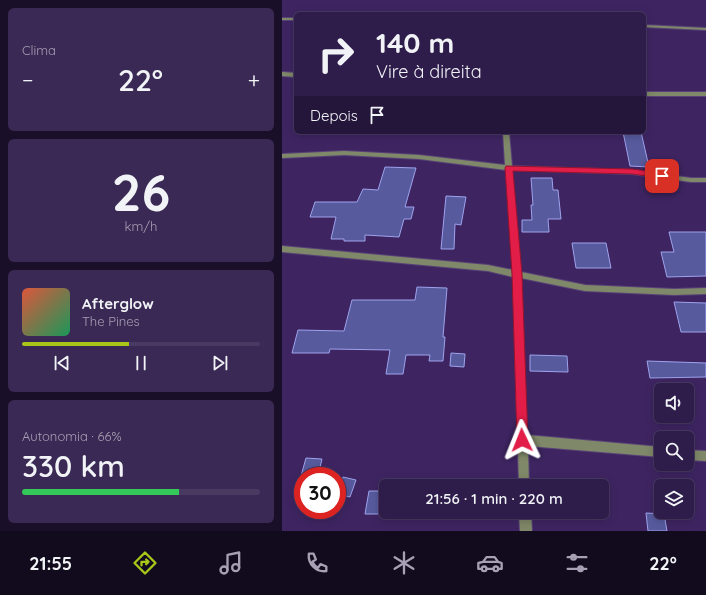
<!DOCTYPE html>
<html lang="pt">
<head>
<meta charset="utf-8">
<style>
	:root { --surface:#2e1c4a; --page:#3a2954; --text:#f1f3f6; --muted:#a7a1b5; --line:#493a62; --accent:#a9c719 }
	body { margin:0; font-family:Quicksand,sans-serif; background:var(--page); color:var(--text); height:100vh; display:flex; flex-direction:column; font-size:15px; white-space:nowrap }
	* { box-sizing:border-box; margin:0 }
	p { font-size:13px; color:var(--muted) }
	.icon { flex:none; width:22px; height:22px; fill:none; stroke:currentColor; stroke-width:2; stroke-linecap:round; stroke-linejoin:round }
	.map { position:relative; flex:1; overflow:hidden }
	.panel { display:flex; flex-direction:column; gap:8px; padding:8px; background:#190f29; width:282px }
	.panel>* { flex:none }
	.banner { position:absolute; left:12px; top:12px; width:352px; height:122px; border-radius:6px; box-shadow:0 2px 10px #0003,0 0 0 1px var(--line); background:#2e1c4a; color:var(--text); overflow:hidden }
	.fabs { position:absolute; left:372px; top:383px; display:grid; gap:8px }
	.fabs a { display:grid; place-items:center; width:40px; height:40px; border-radius:6px; background:var(--surface); box-shadow:0 2px 10px #0003,0 0 0 1px var(--line); font-size:20px }
	.speed { position:absolute; left:12px; top:467px; display:flex; gap:8px; font-size:20px; font-weight:700; text-align:center }
	.speed>* { display:grid; place-content:center; width:52px; height:52px; border-radius:50%; background:var(--surface); box-shadow:0 2px 10px #0003,0 0 0 1px var(--line); line-height:1 }
	.speed .limit { border:6px solid #d22; background:#fff; color:#111 }
	.pin { position:absolute; display:grid; place-items:center; width:34px; height:34px; color:#fff; margin:-17px; border-radius:8px; box-shadow:0 2px 6px #0006 }
	.me { position:absolute; width:44px; margin:-22px; rotate:358deg; stroke-linejoin:round; filter:drop-shadow(0 0 3px #0008) }
	.turn { display:flex; align-items:center; gap:14px; height:84px; padding:0 16px; font-size:18px }
	.turn .icon { width:52px; height:52px; stroke-width:2.5 }
	.turn b { display:block; font-size:28px; line-height:34px }
	.then { display:flex; align-items:center; height:38px; padding:0 16px; background:#0003; gap:8px; font-size:15px }
	.big { font-size:30px; font-weight:600; line-height:1.1 }
	.panel .card { flex:1; display:flex; flex-direction:column; justify-content:center; gap:6px; min-width:0; padding:0 14px; border-radius:6px; background:var(--page) }
	.panel .dial { align-items:center; gap:0 }
	.dial b { font-size:52px; line-height:1 }
	.song { display:flex; align-items:center; gap:12px }
	.cover { width:48px; height:48px; border-radius:6px; background:linear-gradient(135deg,hsl(10 70% 55%),hsl(150 70% 35%)) }
	.played { height:4px; border-radius:2px; background:linear-gradient(90deg,var(--accent) 45%,var(--line) 45%) }
	.keys { display:flex; justify-content:space-around; direction:ltr }
	.heat { display:flex; justify-content:space-between; align-items:center; font-size:22px; direction:ltr }
	.charge { height:6px; border-radius:3px; background:linear-gradient(90deg,#34c759 66%,var(--line) 0) }
	.trip { position:absolute; left:97px; top:479px; width:230px; height:40px; border-radius:6px; background:var(--surface); box-shadow:0 2px 10px #0003,0 0 0 1px var(--line); font-weight:600; line-height:40px; text-align:center }
	.menu { display:flex; height:64px; justify-content:space-around; align-items:center; background:#120b1e; color:var(--muted) }
	.menu .icon { width:28px; height:28px }
	.menu .selected { color:var(--accent) }
	.menu b { font-size:18px; color:var(--text) }
	main { display:flex; flex:1; min-height:0 }
	.map>svg:first-child { display:block }
	.building { fill:#575a9d; stroke:#9ea3ec }
	.lines { fill:none; stroke-linecap:round; stroke-linejoin:round }
	.street-casing { stroke:#584277; stroke-width:2 }
	.street { fill:#7f8868; fill-rule:evenodd }
	.route { fill:#e11d48; stroke:#92132f }
</style>
</head>
<body>
<main>
<section class="panel">
<div class="card"><p>Clima</p>
<div class="heat"><a>−</a><b class="big">22°</b><a>+</a></div>
</div>
<div class="card dial"><b>26</b><p>km/h</p></div>
<div class="card">
<div class="song"><i class="cover"></i><div><b>Afterglow</b><p>The Pines</p></div></div>
<div class="played"></div>
<div class="keys"><svg class="icon" aria-label="previous" viewBox="0 0 24 24"><path d="M18 5L8 12l10 7zM5 5v14"/></svg><svg class="icon" aria-label="pause" viewBox="0 0 24 24"><path d="M8 5v14M16 5v14"/></svg><svg class="icon" aria-label="next" viewBox="0 0 24 24"><path d="M6 5l10 7-10 7zM19 5v14"/></svg></div>
</div>
<div class="card"><p>Autonomia · 66%</p><b class="big">330 km</b><div class="charge"></div></div>
</section>
<div class="map">
<svg width="424" height="531" viewBox="0 0 424 531">
	<rect width="100%" height="100%" fill="#3e2562"/>
	<g class="building">
		<path d="M341 132H359L367 167 348 166Z"/>
		<path d="M103 167 134 168 123 207H132L129 219H122L117 237 83 235V241H62V239H49L54 217H28L33 202H75L81 189 96 190Z"/>
		<path d="M249 178H270L271 190H276L279 219H266L267 232H240V220H250L249 205H251Z"/>
		<path d="M164 196 184 197 179 225 173 224 172 249H159Z"/>
		<path d="M387 232H424V276L385 277 379 252H392Z"/>
		<path d="M290 243H324L329 268H294Z"/>
		<path d="M135 287 165 288 161 337H163L161 361H147L148 355H124L121 374H104L108 350 48 349 47 353H10L16 330 62 331 70 300H133Z"/>
		<path d="M392 302 424 303V332H399Z"/>
		<path d="M169 353 183 354 182 367 168 366Z"/>
		<path d="M248 355 285 356 286 372 248 371Z"/>
		<path d="M365 361 424 363V377L368 378Z"/>
		<path d="M24 458 40 459 36 476H19Z"/>
		<path d="M61 477 74 480 68 497 55 494Z"/>
		<path d="M87 491H102L98 514H83Z"/>
		<path d="M364 513 382 514 385 531H366Z"/>
	</g>
	<g class="lines">
		<g class="street-casing">
			<g id="street">
				<rect x="0" y="18" width="14" height="2"/>
				<path d="M362 25 424 28V30L362 27Z"/>
				<path d="M0 72 14 73V77L0 76Z"/>
				<rect x="362" y="92" width="62" height="4"/>
				<path d="M221 132H227L230 166 350 170 409 178H424V182H409L350 174 230 170 239 272 303 285 392 289 424 288V294L392 295 303 291 239 278 245 435 379 447V457L246 446 247 486H237L231 277 206 271 0 252V246L206 265 231 270 224 170 137 159 62 155 0 158V154L62 151 137 155 223 165Z"/>
				<path d="M405 450 424 451V461L405 460Z"/>
				<path d="M237 512H249L250 531H238Z"/>
			</g>
		</g>
		<use href="#street" class="street"/>
	</g>
	<path class="route" d="M224 166 350 169 380 173 383 176 380 178 350 174 231 171 240 274 246 440 245 444 240 446 236 444 235 440 230 274 223 168Z"/>
</svg>
<div class="fabs">
<a><svg class="icon" aria-label="sound" viewBox="0 0 24 24"><path d="M4 9h4l5-4v14l-5-4H4zM17 9q2 3 0 6"/></svg></a>
<a><svg class="icon" aria-label="search" viewBox="0 0 24 24"><circle cx="10" cy="10" r="6"/><path d="M15 15l6 6"/></svg></a>
<a><svg class="icon" aria-label="layers" viewBox="0 0 24 24"><path d="M12 4l9 5-9 5-9-5zM3 14l9 5 9-5"/></svg></a>
</div>
<div class="speed"><div class="limit">30</div></div>
<div class="pin" style="left:380px;top:176px;background:#d93025"><svg class="icon" aria-label="arrive" viewBox="0 0 24 24"><path d="M6 21V4h12l-3 4 3 4H6"/></svg></div>
<svg class="me" style="left:240px;top:440px" viewBox="-20 -20 40 40"><path d="M0-17L14 15 0 8-14 15z" fill="#e11d48" stroke="#fff" stroke-width="4"/></svg>
<div class="trip">21:56 · 1 min · 220 m</div>
<div class="banner">
<div class="turn"><svg class="icon" aria-label="right" viewBox="0 0 24 24"><path d="M7 20v-9h11M14 6l5 5-5 5"/></svg><div><b>140 m</b>Vire à direita</div></div>
<div class="then">Depois<svg class="icon" aria-label="arrive" viewBox="0 0 24 24"><path d="M6 21V4h12l-3 4 3 4H6"/></svg></div>
</div>
</div>
</main>
<nav class="menu">
<b>21:55</b>
<svg class="icon selected" aria-label="directions" viewBox="0 0 24 24"><path d="M12 3l9 9-9 9-9-9zM9 14v-3h6M13 9l2 2-2 2"/></svg>
<svg class="icon" aria-label="music" viewBox="0 0 24 24"><path d="M9 18V5l10-2v13"/><circle cx="6" cy="18" r="3"/><circle cx="16" cy="16" r="3"/></svg>
<svg class="icon" aria-label="phone" viewBox="0 0 24 24"><path d="M5 4h4l2 5-3 2q2 4 5 5l2-3 5 2v4C11 20 4 13 5 4z"/></svg>
<svg class="icon" aria-label="climate" viewBox="0 0 24 24"><path d="M12 3v18M4 7l16 10M4 17L20 7"/></svg>
<svg class="icon" aria-label="car" viewBox="0 0 24 24"><path d="M5 17H2v-5l4-1 3-4h7l3 4 3 1v5h-3M9 17h6M6 11h13"/><circle cx="7" cy="17" r="2"/><circle cx="17" cy="17" r="2"/></svg>
<svg class="icon" aria-label="filters" viewBox="0 0 24 24"><path d="M4 7h16M4 17h16"/><circle cx="9" cy="7" r="2"/><circle cx="15" cy="17" r="2"/></svg>
<b>22°</b>
</nav>
</body>
</html>
